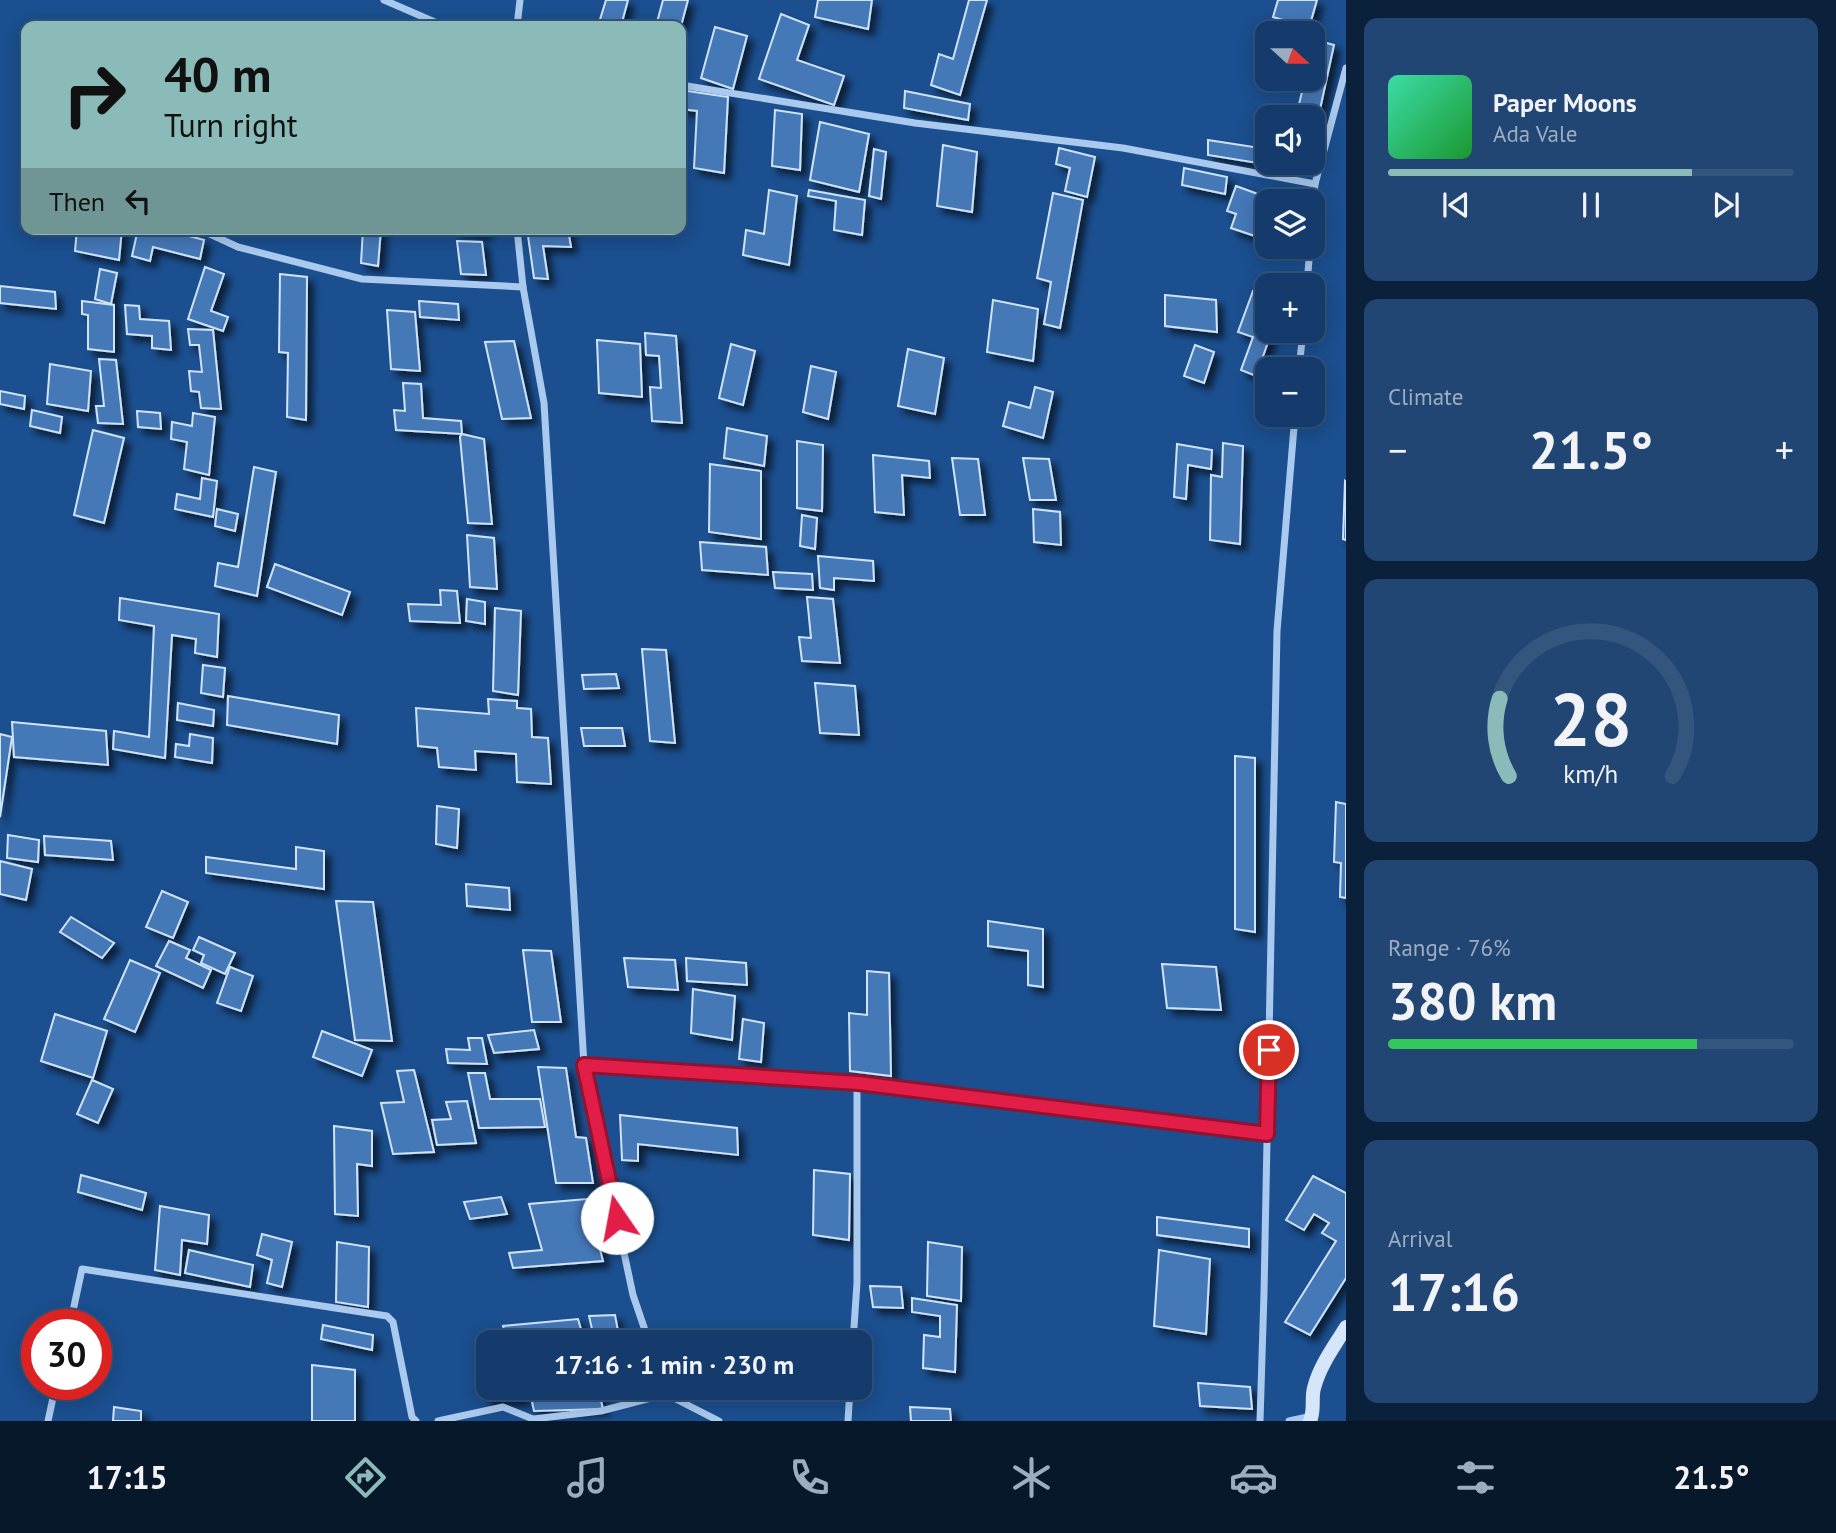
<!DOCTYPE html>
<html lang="en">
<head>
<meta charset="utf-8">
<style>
	:root { --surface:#143b6b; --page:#214673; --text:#f1f3f6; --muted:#9dadc1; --line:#33557e; --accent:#8bbbb9 }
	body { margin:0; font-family:"PT Sans",sans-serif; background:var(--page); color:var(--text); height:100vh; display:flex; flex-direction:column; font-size:26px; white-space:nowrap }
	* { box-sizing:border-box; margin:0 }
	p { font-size:23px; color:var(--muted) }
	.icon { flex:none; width:38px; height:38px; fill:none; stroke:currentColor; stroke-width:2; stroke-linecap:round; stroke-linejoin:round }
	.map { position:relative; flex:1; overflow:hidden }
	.panel { display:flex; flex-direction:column; gap:18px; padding:18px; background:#0b203b; width:490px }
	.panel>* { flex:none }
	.hud { position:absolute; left:21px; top:21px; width:665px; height:214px; border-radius:14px; box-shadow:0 4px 18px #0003,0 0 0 2px var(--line); background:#8bbbb9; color:#111; overflow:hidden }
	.needle { width:46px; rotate:111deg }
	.buttons { position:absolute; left:1255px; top:21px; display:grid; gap:14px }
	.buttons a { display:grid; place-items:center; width:70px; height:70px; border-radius:14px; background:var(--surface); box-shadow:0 4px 18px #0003,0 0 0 2px var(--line); font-size:35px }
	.speed { position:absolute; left:21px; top:1309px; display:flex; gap:14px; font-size:35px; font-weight:700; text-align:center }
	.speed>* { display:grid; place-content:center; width:91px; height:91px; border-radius:50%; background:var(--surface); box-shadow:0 4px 18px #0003,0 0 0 2px var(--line); line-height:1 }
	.speed .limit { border:10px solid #d22; background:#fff; color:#111 }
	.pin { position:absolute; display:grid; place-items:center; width:60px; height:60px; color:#fff; margin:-30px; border:4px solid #fff; border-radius:50%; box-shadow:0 2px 7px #0007 }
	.me { position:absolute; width:77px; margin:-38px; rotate:348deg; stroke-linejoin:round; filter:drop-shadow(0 0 5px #0008) }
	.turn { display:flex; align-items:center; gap:24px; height:147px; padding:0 28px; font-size:32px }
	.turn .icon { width:91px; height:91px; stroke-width:2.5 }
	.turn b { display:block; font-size:49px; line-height:60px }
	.then { display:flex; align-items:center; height:66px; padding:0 28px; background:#0003; gap:14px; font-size:26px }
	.big { font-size:52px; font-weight:700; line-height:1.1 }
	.panel .widget { flex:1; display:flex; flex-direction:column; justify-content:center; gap:10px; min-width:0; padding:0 24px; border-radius:14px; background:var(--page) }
	.panel .dial { align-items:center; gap:0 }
	.dial svg { height:182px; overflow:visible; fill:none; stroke:var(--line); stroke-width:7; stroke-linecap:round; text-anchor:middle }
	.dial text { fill:var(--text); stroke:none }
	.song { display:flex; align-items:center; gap:21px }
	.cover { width:84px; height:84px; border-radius:10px; background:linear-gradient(135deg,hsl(160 70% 55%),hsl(130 70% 35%)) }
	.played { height:7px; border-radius:4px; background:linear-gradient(90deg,var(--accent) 75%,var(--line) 75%) }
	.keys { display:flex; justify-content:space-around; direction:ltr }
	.heat { display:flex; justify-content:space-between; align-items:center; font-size:38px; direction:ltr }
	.charge { height:10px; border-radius:5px; background:linear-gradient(90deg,#34c759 76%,var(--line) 0) }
	.trip { position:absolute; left:476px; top:1330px; width:396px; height:70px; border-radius:14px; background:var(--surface); box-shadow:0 4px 18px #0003,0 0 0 2px var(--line); font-weight:700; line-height:70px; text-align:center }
	.tabs { display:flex; height:112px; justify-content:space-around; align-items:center; background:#08182b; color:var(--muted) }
	.tabs .icon { width:49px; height:49px }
	.tabs .active { color:var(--accent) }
	.tabs b { font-size:32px; color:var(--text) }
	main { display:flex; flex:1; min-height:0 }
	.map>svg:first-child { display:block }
	.building { fill:#4478b7; stroke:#cfe3fa; stroke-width:2; filter:url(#shadow) }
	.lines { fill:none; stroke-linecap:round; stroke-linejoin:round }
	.street { stroke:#a9c9ee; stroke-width:7 }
	.secondary { stroke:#d6e6fa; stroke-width:14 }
	.route-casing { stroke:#92132f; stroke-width:18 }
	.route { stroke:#e11d48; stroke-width:12 }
</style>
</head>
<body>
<main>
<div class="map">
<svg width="1346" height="1421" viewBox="0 0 1346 1421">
	<defs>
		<filter id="shadow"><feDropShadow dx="6" dy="6" stdDeviation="3.5" flood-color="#0009"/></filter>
	</defs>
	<rect width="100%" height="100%" fill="#1b4f8f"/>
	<g class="building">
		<path d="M606 0H628L621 26H598Z"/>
		<path d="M663 0H688L681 26H656Z"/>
		<path d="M818 0H872L868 29 815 17Z"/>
		<path d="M969 0H987L960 95 931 85 939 54 953 59Z"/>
		<path d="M1278 0H1317L1309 28 1273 17Z"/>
		<path d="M781 14 809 25 797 60 844 76 834 105 759 79Z"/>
		<path d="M715 27 747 36 733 89 701 78Z"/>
		<path d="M1312 39 1334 45 1312 146V117H1280L1282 109 1297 113 1305 79H1312Z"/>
		<path d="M681 90 728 97 724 173 694 168 697 111 681 109Z"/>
		<path d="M905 91 970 104 968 120 904 108Z"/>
		<path d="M775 110 802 114 800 170 772 166Z"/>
		<path d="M820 122 869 134 859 192 810 180Z"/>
		<path d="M1208 140 1267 149V163H1283V167L1208 155Z"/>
		<path d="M943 145 977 152 972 212 937 206Z"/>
		<path d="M1059 148 1095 157 1087 197 1065 191 1070 168 1056 164Z"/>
		<path d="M874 149 886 152 881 199 869 196Z"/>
		<path d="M1184 168 1227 177 1225 194 1182 185Z"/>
		<path d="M1236 186 1277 201H1267V240L1231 228 1236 214 1227 211Z"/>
		<path d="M769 190 797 196 789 265 743 255 746 230 764 234Z"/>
		<path d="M809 190 865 200 862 235 834 230 836 201 808 196Z"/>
		<path d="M1053 193 1083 200 1060 328 1044 324 1051 282 1037 278Z"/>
		<path d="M77 229H122L119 260 75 251Z"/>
		<path d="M138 229H163L204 240 200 259 153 247 150 261 132 256Z"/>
		<path d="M363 229H381L378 266 361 263Z"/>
		<path d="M455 229H485V234L455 231Z"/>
		<path d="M527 229H568L571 247 543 246 548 279 534 278Z"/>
		<path d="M457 241 482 242 486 275 461 274Z"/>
		<path d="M205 267 224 274 211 311 228 317 223 331 188 319Z"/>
		<path d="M100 269 117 273 111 304 95 299Z"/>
		<path d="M280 274 307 277 306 420 287 417 288 353 279 352Z"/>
		<path d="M0 286 55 292 56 309 0 303Z"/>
		<path d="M1253 291 1267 296V331H1272L1256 376 1241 370 1253 337 1238 332Z"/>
		<path d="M1165 295 1216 300 1217 332 1165 326Z"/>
		<path d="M993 300 1038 309 1033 361 987 352Z"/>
		<path d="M82 301 114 305V352L88 349V315L82 314Z"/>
		<path d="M419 301 458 304 459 320 420 317Z"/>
		<path d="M125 305 139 306 140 319 169 321 171 350 152 348V336L127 334Z"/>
		<path d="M387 310 415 312 420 371 391 369Z"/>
		<path d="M188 329 213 330 221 409 201 408 199 392 191 391 189 371 202 372 199 345H190Z"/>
		<path d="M645 333 676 336 682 423 652 421 650 387 661 388 659 356 646 355Z"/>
		<path d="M597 340 640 344 642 397 599 393Z"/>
		<path d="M514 341 531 418 502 419 485 342Z"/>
		<path d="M731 344 755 351 743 405 719 398Z"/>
		<path d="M1195 345 1214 352 1204 383 1184 376Z"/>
		<path d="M908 349 944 358 935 414 898 406Z"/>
		<path d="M99 359 116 360 123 424 98 423 96 406H104Z"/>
		<path d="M50 364 91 371 88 411 47 404Z"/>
		<path d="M811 366 836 372 828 419 803 412Z"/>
		<path d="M403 383 421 384 423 418 461 421 462 434 396 430 394 410 405 411Z"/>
		<path d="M1035 387 1053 392 1043 438 1003 426 1009 402 1030 408Z"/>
		<path d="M0 391 25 396 24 409 0 404Z"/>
		<path d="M32 410 62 417 60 433 30 426Z"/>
		<path d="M137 411 160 413 161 429 138 427Z"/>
		<path d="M193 413 215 417 209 475 184 469 187 442 171 439 172 422 192 426Z"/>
		<path d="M727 428 767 436 764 466 724 458Z"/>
		<path d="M93 430 124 438 104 523 74 515Z"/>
		<path d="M462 434 484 439 492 524 468 523 460 437Z"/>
		<path d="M797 441 823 445 822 511 797 508Z"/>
		<path d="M1223 443 1243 446 1240 544 1210 540 1211 475 1222 477Z"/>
		<path d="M1177 444 1212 450 1211 469 1188 465 1186 499 1174 497Z"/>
		<path d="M873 455 929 461 930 478 902 475 904 515 875 512Z"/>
		<path d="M952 458 978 459 985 515H960Z"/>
		<path d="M1023 458 1049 459 1056 500H1030Z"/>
		<path d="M710 464 761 471V539L709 532Z"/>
		<path d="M254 467 276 472 257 596 215 586 218 563 238 567Z"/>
		<path d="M202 478 217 481 213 517 175 509 177 494 200 499Z"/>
		<path d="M1345 481 1346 482V540L1343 539Z"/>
		<path d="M217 509 238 514 235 531 215 526Z"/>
		<path d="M1033 509 1060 512 1061 545 1034 542Z"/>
		<path d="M802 515 817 518 815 549 800 546Z"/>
		<path d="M467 535 494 538 497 589 470 587Z"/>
		<path d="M700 542 766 547 768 575 702 570Z"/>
		<path d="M818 556 873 561 874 581 834 578V590L820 588Z"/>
		<path d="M275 564 350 592 342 615 267 587Z"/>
		<path d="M773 572 812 574 813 590 775 588Z"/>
		<path d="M440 590 457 591 460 623 410 621 408 604 441 605Z"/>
		<path d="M807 597 833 599 840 663 802 661 799 637 811 638Z"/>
		<path d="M120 598 219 614 217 657 195 653 196 639 172 635 165 758 113 749 114 731 149 737 154 626 119 620Z"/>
		<path d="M467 599 485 602V624L466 621Z"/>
		<path d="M495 608 521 611 518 695 493 691Z"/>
		<path d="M642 649 666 650 675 743 650 741Z"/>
		<path d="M203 665 225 668 223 697 201 693Z"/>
		<path d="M616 674 619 688 584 689 582 675Z"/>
		<path d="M815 683 855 686 859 735 820 733Z"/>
		<path d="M228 696 339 715 337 744 227 725Z"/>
		<path d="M488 699 517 701V708L531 709 532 737 548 738 551 784 517 782 516 754 475 751 476 770 439 767 437 748 418 746 416 708 489 714Z"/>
		<path d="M178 703 214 710 213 726 177 720Z"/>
		<path d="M12 722 106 731 108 765 14 757Z"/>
		<path d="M581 728H622L625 746H584Z"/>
		<path d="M0 734 12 737 0 817Z"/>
		<path d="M190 734 213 738 212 763 175 757 176 744 189 746Z"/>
		<path d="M1235 756 1255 758V932L1235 929Z"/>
		<path d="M1336 802 1346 804V898L1340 897 1341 863 1334 862Z"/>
		<path d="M437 806 459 809 457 848 436 844Z"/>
		<path d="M8 835 39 840 38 862 7 858Z"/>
		<path d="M44 836 111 841 113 860 45 855Z"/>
		<path d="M296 847 324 851V889L206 873V857L296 869Z"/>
		<path d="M0 861 32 869 26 900 0 894Z"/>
		<path d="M466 884 509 888 510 910 467 906Z"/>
		<path d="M162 891 188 902 173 938 146 927Z"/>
		<path d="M336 901 373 902 392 1041 355 1040Z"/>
		<path d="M71 917 114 943 102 958 60 932Z"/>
		<path d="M988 921 1043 929V987L1028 985V951L988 946Z"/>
		<path d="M199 937 235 953 225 974 201 963 204 955 193 950Z"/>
		<path d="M169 941 190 950 186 958 211 970 203 988 156 966Z"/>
		<path d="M523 950 551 951 561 1022H532Z"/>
		<path d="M624 958 675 960 678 990 628 987Z"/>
		<path d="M686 958 746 963 747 985 687 981Z"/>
		<path d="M130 960 160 973 135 1032 104 1019Z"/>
		<path d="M1162 964 1216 967 1221 1010 1167 1008Z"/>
		<path d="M230 967 253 976 241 1011 217 1003Z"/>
		<path d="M867 971 889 973 891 1076 850 1071 849 1013 867 1015Z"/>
		<path d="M693 989 735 996 732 1040 691 1033Z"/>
		<path d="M55 1014 107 1031 93 1078 41 1061Z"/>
		<path d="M743 1019 764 1023 761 1062 739 1059Z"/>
		<path d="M534 1030 539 1049 494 1053 488 1035Z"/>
		<path d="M322 1031 372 1050 362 1076 313 1057Z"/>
		<path d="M468 1038H482L487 1064 448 1063 446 1049 470 1050Z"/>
		<path d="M538 1067 566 1068 576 1137 586 1138 593 1183H556Z"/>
		<path d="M414 1070 434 1152 393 1154 381 1103 404 1102 397 1071Z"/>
		<path d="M468 1073H485L490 1099H540L545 1127 479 1128Z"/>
		<path d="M92 1080 113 1089 98 1123 77 1114Z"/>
		<path d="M467 1101 476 1143 437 1145 432 1120 451 1119 446 1102Z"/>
		<path d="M620 1115 737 1128 738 1155 638 1144V1161L622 1160Z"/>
		<path d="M334 1126 372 1131V1166L357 1164 358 1216 335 1214Z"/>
		<path d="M814 1170 850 1174 849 1240 813 1235Z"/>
		<path d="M81 1175 146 1193 142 1210 78 1192Z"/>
		<path d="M1313 1176 1346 1193V1278L1310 1335 1285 1322 1336 1241 1322 1233 1329 1223 1314 1214 1304 1230 1286 1220Z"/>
		<path d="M501 1197 507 1214 470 1219 464 1202Z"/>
		<path d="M587 1199 603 1261 513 1268 509 1253 542 1250 529 1204Z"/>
		<path d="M160 1206 209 1215 207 1244 182 1240 180 1275 155 1270Z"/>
		<path d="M1157 1217 1249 1229V1247L1157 1235Z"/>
		<path d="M262 1234 292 1242 282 1287 267 1283 272 1260 257 1255Z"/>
		<path d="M337 1242 369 1247 368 1307 336 1302Z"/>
		<path d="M928 1242 962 1247 961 1301 927 1296Z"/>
		<path d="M189 1250 253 1265 250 1287 185 1273Z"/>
		<path d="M1159 1250 1210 1259 1206 1334 1154 1326Z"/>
		<path d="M870 1286 901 1287 903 1308 873 1307Z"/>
		<path d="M912 1298 957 1305 955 1372 923 1368 924 1335 940 1337V1316L912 1312Z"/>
		<path d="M615 1315 620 1342H595L589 1316Z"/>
		<path d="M578 1319 583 1336 508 1342 503 1326Z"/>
		<path d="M323 1325 373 1335 372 1350 321 1339Z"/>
		<path d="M312 1365 355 1370V1421H312Z"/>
		<path d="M481 1375H488V1388H522L524 1399 486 1400Z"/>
		<path d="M1198 1383 1250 1387 1252 1409 1200 1406Z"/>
		<path d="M529 1388H598L603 1409 534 1411Z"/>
		<path d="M604 1388H630V1392H605Z"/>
		<path d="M114 1407 141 1411V1421H113Z"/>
		<path d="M910 1407 950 1409 951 1421H911Z"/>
	</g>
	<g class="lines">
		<g class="street">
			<path d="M384 0 444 26"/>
			<path d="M517 26 520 0"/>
			<path d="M681 85 915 123 1123 148 1315 184"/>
			<path d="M1312 218 1315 184 1346 68"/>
			<path d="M199 229 238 247 362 279 523 287"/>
			<path d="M517 229 523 287 544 403 584 1065 633 1295 649 1342"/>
			<path d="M1307 285 1310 247"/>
			<path d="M1299 369 1303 331"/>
			<path d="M584 1065 857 1083 1267 1134"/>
			<path d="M70 1325 82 1269 387 1316 393 1322 412 1417 416 1421"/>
			<path d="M853 1342 857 1283V1083"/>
			<path d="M664 1388 666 1394 719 1421"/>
			<path d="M48 1421 56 1384"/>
			<path d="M438 1421 503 1407 533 1419 601 1411 666 1394"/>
			<path d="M848 1421 850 1388"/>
			<path d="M1260 1421 1264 1293 1277 631 1295 415"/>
			<path d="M1289 1421 1312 1416"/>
		</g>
		<path class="secondary" d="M1310 1421C1315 1410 1311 1399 1314 1388 1320 1365 1334 1347 1346 1327"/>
	</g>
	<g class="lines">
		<g class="route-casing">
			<path id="route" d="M617 1218 584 1065 858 1083 1267 1134 1269 1050"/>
		</g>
		<use href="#route" class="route"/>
	</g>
</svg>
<div class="buttons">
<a><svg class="needle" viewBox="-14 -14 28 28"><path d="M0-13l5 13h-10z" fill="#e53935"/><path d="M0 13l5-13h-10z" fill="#9dadc1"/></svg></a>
<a><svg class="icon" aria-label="sound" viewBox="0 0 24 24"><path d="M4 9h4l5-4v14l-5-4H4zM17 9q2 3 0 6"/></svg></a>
<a><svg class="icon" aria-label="layers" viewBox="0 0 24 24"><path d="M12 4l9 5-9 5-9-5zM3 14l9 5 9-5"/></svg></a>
<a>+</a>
<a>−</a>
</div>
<div class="speed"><div class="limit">30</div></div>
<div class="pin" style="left:1269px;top:1050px;background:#d93025"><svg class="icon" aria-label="arrive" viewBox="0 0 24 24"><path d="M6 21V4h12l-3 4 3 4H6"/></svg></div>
<svg class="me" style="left:617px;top:1218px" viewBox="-20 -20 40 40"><circle r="19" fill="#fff"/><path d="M0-13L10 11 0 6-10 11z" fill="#e11d48"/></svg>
<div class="trip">17:16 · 1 min · 230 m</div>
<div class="hud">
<div class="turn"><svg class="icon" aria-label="right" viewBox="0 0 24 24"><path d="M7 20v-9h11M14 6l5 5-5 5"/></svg><div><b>40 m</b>Turn right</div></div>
<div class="then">Then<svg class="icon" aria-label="left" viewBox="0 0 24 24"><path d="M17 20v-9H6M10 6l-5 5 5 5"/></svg></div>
</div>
</div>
<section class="panel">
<div class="widget">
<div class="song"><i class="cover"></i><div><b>Paper Moons</b><p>Ada Vale</p></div></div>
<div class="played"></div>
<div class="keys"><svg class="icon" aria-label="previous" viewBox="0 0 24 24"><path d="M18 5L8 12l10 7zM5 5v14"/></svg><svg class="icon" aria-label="pause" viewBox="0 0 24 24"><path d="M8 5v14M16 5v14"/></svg><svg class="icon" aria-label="next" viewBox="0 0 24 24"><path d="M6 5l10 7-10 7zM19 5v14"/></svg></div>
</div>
<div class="widget"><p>Climate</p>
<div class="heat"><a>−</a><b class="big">21.5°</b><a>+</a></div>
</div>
<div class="widget dial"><svg viewBox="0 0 100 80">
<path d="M14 69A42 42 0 1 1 86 69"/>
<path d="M14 69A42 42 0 0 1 10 35" stroke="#8bbbb9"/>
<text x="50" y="56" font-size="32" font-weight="700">28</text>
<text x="50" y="72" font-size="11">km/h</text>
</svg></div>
<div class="widget"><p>Range · 76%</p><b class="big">380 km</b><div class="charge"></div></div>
<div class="widget"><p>Arrival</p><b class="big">17:16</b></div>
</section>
</main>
<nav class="tabs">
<b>17:15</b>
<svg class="icon active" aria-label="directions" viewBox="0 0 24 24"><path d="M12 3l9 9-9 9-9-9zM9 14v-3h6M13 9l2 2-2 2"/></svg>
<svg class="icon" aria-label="music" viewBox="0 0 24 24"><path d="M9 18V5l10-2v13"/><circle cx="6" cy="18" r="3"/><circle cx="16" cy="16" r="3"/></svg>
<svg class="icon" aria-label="phone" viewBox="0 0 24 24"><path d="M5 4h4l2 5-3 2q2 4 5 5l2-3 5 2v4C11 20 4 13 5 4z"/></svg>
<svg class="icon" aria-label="climate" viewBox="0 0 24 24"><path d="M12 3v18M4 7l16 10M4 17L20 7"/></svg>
<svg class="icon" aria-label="car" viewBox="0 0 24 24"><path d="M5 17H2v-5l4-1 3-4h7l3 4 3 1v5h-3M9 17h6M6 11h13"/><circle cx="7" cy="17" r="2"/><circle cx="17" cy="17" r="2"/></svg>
<svg class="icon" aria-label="filters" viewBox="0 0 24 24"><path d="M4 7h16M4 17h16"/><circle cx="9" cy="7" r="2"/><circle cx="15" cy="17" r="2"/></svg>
<b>21.5°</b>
</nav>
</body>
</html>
